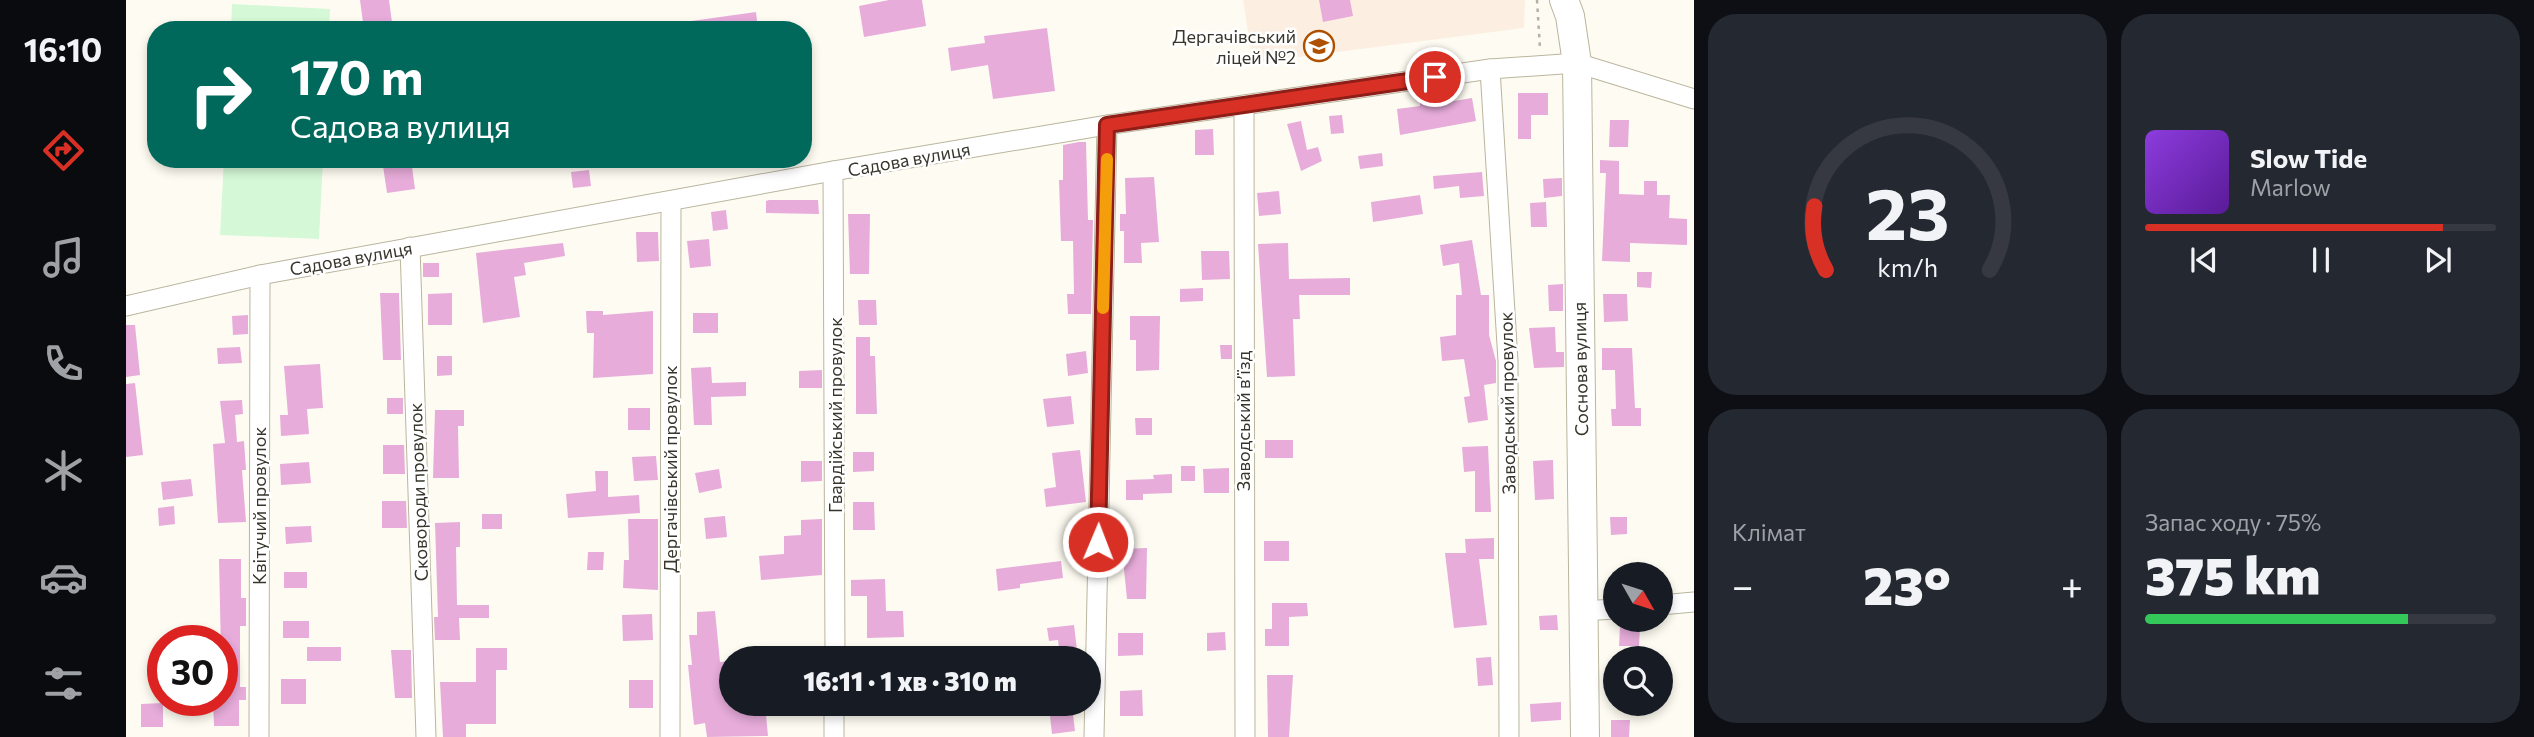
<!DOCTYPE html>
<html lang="uk">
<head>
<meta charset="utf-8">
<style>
	:root { --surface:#171b24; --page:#242831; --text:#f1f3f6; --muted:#9ea1a6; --line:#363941; --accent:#d93025 }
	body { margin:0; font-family:Commissioner,sans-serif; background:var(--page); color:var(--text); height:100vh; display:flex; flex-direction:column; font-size:26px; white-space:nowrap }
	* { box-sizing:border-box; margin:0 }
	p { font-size:23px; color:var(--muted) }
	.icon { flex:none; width:38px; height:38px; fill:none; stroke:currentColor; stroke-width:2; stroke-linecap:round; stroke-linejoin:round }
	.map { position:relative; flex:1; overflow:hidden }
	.details { display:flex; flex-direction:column; gap:14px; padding:14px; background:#0d0f14; width:840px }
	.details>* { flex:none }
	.banner { position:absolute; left:21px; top:21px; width:665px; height:147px; border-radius:28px; box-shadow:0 4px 10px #0003; background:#00695c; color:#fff; overflow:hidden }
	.needle { width:46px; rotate:129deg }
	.tools { position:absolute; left:1477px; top:562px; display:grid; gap:14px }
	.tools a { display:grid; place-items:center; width:70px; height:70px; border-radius:50%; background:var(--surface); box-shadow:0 4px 10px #0003; font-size:35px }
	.speed { position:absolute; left:21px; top:625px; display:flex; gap:14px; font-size:35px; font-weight:700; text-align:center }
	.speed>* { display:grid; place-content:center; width:91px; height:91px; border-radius:50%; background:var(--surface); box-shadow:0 4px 10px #0003; line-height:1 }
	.speed .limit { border:10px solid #d22; background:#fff; color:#111 }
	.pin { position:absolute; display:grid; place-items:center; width:60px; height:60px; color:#fff; margin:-30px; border:4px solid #fff; border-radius:50%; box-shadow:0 2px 7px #0007 }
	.me { position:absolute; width:77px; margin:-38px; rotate:1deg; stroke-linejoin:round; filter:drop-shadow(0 0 5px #0008) }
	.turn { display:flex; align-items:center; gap:24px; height:147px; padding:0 28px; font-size:32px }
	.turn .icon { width:91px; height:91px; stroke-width:2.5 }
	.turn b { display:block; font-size:49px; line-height:60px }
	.big { font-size:52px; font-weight:800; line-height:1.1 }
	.details .tile { flex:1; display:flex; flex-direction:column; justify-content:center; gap:10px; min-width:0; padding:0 24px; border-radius:28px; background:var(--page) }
	.details .dial { align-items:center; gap:0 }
	.dial svg { height:182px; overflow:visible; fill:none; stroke:var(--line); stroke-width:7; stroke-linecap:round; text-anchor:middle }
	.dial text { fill:var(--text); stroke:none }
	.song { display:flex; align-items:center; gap:21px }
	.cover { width:84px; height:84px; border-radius:10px; background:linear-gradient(135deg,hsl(270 70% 55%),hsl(270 70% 35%)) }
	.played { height:7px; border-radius:4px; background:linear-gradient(90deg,var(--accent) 85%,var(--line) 85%) }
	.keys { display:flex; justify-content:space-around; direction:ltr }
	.heat { display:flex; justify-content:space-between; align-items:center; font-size:38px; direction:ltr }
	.charge { height:10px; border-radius:5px; background:linear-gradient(90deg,#34c759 75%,var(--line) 0) }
	.details .tiles { flex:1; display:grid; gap:14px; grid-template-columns:repeat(2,1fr) }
	.trip { position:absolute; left:593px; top:646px; width:382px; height:70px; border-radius:35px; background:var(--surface); box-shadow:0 4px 10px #0003; font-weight:800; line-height:70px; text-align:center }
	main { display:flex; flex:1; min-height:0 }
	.dock { display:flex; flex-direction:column; width:126px; justify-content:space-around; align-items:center; background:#090b0e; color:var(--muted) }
	.dock .icon { width:49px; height:49px }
	.dock .active { color:var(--accent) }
	.dock b { font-size:32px; color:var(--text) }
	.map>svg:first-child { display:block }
	.education { fill:#fcefe1 }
	.park { fill:#d5f9d7 }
	.building { fill:#e7acda }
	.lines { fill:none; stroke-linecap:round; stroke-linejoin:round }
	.street-casing { stroke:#bab59e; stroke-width:21 }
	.secondary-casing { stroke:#bab59e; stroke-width:30 }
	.path { stroke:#b3b1a7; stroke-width:2.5; stroke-dasharray:3.5 5; stroke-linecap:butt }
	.street { stroke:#fff; stroke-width:19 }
	.secondary { stroke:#fff; stroke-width:28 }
	.route-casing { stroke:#8d1f18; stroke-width:18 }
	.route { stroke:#d93025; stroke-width:12 }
	.slow { stroke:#f59e0b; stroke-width:12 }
	.labels { text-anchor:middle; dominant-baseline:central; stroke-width:5; stroke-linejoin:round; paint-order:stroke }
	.poi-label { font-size:18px; fill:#37352c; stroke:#fff; text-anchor:end }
	.street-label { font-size:18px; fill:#37352c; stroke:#fff }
</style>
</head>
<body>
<main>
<nav class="dock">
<b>16:10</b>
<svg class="icon active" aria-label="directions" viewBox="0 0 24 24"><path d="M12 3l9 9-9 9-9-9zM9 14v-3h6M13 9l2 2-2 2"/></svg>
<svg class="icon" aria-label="music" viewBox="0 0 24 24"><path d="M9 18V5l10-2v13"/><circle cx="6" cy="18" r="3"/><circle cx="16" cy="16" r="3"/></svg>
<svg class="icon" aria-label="phone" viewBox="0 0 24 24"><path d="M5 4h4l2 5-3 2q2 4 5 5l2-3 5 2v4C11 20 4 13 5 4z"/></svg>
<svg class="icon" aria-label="climate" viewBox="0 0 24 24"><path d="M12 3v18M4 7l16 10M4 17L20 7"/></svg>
<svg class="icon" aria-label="car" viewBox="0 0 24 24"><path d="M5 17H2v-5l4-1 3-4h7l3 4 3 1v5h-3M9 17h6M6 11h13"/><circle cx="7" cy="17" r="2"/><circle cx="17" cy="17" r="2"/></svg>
<svg class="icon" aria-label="filters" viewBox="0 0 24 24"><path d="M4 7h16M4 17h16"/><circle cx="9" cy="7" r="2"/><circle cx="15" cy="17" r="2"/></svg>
</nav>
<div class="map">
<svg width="1568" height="737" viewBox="0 0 1568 737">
	<rect width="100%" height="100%" fill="#fefcf2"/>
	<path class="education" d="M1117 0H1399L1398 28 1127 63Z"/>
	<g class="park">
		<path d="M106 4 204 9 203 30H105Z"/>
		<path d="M98 159H197L193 239 94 235Z"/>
	</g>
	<g class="building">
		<path d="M234 0H263L267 30H238Z"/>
		<path d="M763 0H796L800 26 738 37 733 6Z"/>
		<path d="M1193 0H1224L1227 16 1197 22Z"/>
		<path d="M630 12 632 30H559L558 22Z"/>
		<path d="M921 28 929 91 867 99 862 65 825 71 822 48 859 43 858 36Z"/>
		<path d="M1392 93H1422V115H1405V139H1392Z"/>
		<path d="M1346 98 1350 121 1274 135 1271 109 1294 106V102L1315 99 1316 103Z"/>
		<path d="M1216 115 1218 133 1205 134 1203 116Z"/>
		<path d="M1484 120H1503L1502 147H1483Z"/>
		<path d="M1175 121 1181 150 1192 147 1196 161 1175 171 1161 124Z"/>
		<path d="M1087 129 1088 155H1069V130Z"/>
		<path d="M953 142H960L962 220H967L965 314H942L941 294H948L947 241H935L933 180H937V145Z"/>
		<path d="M1256 153 1257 166 1234 169 1232 156Z"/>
		<path d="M256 159H285L289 189 261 193Z"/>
		<path d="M1474 160 1493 161V194L1518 195V181H1531V195H1544L1543 218 1561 219V245L1504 243V262L1476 261 1480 173H1474Z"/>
		<path d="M463 170 465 186 447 188 445 172Z"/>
		<path d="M1356 172 1358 196 1334 198 1333 186 1308 189 1307 176Z"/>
		<path d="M1028 177 1033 242 1015 243 1016 263H998V231H994V214H1000L999 178Z"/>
		<path d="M1436 178V196L1418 198 1417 179Z"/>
		<path d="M1153 191 1155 214 1133 216 1131 193Z"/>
		<path d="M1294 195 1297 214 1247 222 1245 202Z"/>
		<path d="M643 200H692L693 214 640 213V201Z"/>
		<path d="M1420 202 1421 227H1405L1404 203Z"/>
		<path d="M600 210 602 229 587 231 585 212Z"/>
		<path d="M722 214H744L743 274H724Z"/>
		<path d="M510 232H532L533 261 511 262Z"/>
		<path d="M583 239 585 266 564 268 561 241Z"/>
		<path d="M1346 240 1355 295H1363V335L1370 361V383L1358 385 1362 420 1342 423 1338 397 1344 396 1338 359 1316 361 1314 337 1330 335V295H1336L1333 263 1317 266 1314 245Z"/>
		<path d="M437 243 439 256 398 263 400 275 388 277 394 317 357 323 350 253Z"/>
		<path d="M1162 243 1163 279 1224 278V295H1173L1174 319H1167L1169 376 1141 377 1132 244Z"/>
		<path d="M1075 251H1103L1104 279 1076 280Z"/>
		<rect x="297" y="263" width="16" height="14"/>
		<path d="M1511 272H1526L1525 288 1511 287Z"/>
		<path d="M1437 284V311H1423L1422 285Z"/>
		<path d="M1077 288V301L1054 302V289Z"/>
		<path d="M254 293H273L275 360H257Z"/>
		<path d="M326 293V325H302V294Z"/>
		<path d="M1477 294H1501L1502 321 1478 322Z"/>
		<path d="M732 300H750L751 325H733Z"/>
		<path d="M460 311H477V315L527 311V374L467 378 468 333H461Z"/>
		<rect x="567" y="313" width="25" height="20"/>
		<path d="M122 315V334L107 335 106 316Z"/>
		<path d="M1004 316H1034L1033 370 1010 371V340H1004Z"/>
		<path d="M0 325H9L14 375 0 377Z"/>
		<path d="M1429 327 1430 352H1438V367L1408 368 1403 328Z"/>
		<path d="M730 337H744V356H749L751 414H730Z"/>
		<path d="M1094 345H1106V359H1095Z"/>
		<path d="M114 347 116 363 92 364 91 348Z"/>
		<path d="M1476 348H1506L1509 408H1515V426H1486L1485 409H1490L1489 370H1476Z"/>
		<path d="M960 351 962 373 942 376 940 354Z"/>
		<path d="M311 356H326V375L311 376Z"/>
		<path d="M194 364 197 408 181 409 183 434 155 436 154 415H162L158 366Z"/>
		<path d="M585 367 586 383 620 382V396L585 397 586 425H568L565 368Z"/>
		<path d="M696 370V388H673V371Z"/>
		<path d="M9 383 17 455 0 457V384Z"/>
		<path d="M945 396 948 424 921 427 917 399Z"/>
		<rect x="261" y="398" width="16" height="16"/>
		<path d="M116 400 117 414 109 415 111 442 118 441 120 470H116L120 522 92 523 87 444 99 443 94 401Z"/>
		<rect x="502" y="408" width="22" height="22"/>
		<path d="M309 410H338V426H332L333 478H307Z"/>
		<path d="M1009 418H1026V435H1010Z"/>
		<rect x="1139" y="440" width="28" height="18"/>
		<path d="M257 445H278L279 474H257Z"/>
		<path d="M1362 446 1365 512H1349V471L1338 472 1336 447Z"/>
		<path d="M954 450 960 502 920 507 918 489 930 487 926 453Z"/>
		<path d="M727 452H748V471L727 472Z"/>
		<path d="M530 456 532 480 508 481 506 457Z"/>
		<path d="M1427 460 1428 499 1409 500 1407 461Z"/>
		<path d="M675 461H696V481L675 482Z"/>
		<path d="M183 462 185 483 155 485 154 464Z"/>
		<rect x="1055" y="466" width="14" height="15"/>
		<path d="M1103 468V493H1078L1077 469Z"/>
		<path d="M593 469 596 488 573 493 569 473Z"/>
		<path d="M469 471H482V497L513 495 514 513 442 518 440 494 470 491Z"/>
		<path d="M1046 474V493L1017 494V500H1000V480L1028 479 1027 475Z"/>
		<path d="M65 479 67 496 37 500 35 482Z"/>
		<path d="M256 501H280L281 528H256Z"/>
		<path d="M727 502H748L749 530H727Z"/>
		<path d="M48 506 49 524 33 526 32 508Z"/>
		<rect x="356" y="514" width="20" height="15"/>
		<path d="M599 516 601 537 580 539 578 518Z"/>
		<path d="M1484 517H1501V534L1485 535Z"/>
		<path d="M502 519H532V590L497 588 498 560H503Z"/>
		<path d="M696 519V575L635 580 633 556 658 554V536L675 535V520Z"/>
		<path d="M334 522V547H330L331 605H363V618H333L334 640H309L308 617H312L309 523Z"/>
		<path d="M185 526 186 542 160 544 159 527Z"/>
		<path d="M1368 538V559H1353L1361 625 1328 628 1319 553H1340L1339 539Z"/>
		<rect x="1138" y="541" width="25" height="20"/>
		<path d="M1021 548 1020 599H1001L996 549Z"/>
		<path d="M462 552H478L477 570H461Z"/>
		<path d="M93 559H115V598H120V626H114V687H120V700H113V726H88L87 700H96Z"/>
		<path d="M935 561 937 578 894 584V588L872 591 870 569Z"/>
		<rect x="158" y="572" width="23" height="16"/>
		<path d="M759 579 760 611H777L778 637 741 638V596H725V580Z"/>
		<path d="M1146 603H1181L1182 616 1163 617V646H1139V629H1146Z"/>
		<path d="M589 611 594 662 606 661V704H639L642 736 581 737 579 723 568 725 562 665H566L563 635H571V612Z"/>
		<path d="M526 614 527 640 497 641 496 615Z"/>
		<path d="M1431 615 1432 630H1414L1413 616Z"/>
		<rect x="157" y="621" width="26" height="17"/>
		<path d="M948 625 952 658H934L932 640 923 641 921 628Z"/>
		<path d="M1494 627H1514L1513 646H1493Z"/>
		<path d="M1099 632 1100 650 1081 651V633Z"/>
		<path d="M992 633H1017V655L992 656Z"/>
		<rect x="181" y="647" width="34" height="14"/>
		<path d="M350 648H381V670H370V724H340V737H317L314 682H350Z"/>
		<path d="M265 650H285L286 698H269Z"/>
		<path d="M1365 657 1367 685 1352 686 1350 658Z"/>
		<path d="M1141 675H1167L1163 737H1142Z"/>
		<rect x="155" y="679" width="25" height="25"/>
		<rect x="503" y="680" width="24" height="28"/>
		<path d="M1016 690 1017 716H994V691Z"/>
		<path d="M1435 702V720L1405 722 1404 704Z"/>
		<path d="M37 703V727H15V704Z"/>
		<path d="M947 714 949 731 926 734 924 716Z"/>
		<path d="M1485 720H1504L1503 737H1485Z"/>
	</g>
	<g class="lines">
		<g class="street-casing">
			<g id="street">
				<path d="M1364 69 1382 361 1383 737"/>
				<path d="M1118 105 1119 737"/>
				<path d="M707 171 709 658"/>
				<path d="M284 247 300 737"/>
				<path d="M0 306 134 275 707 171 981 125 1364 69 1451 63 1568 99"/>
				<path d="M1535 605 1568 602"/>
				<path d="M1456 611 1489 609"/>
				<path d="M133 737 134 275"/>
				<path d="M544 737 545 201"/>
				<path d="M708 737V704"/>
				<path d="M968 737 981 125"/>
			</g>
		</g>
		<g class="secondary-casing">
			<path id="secondary" d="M1438 0 1444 16 1451 63 1459 737"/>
		</g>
		<path class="path" d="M1411 0 1414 49"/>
		<use href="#street" class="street"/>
		<use href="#secondary" class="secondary"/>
	</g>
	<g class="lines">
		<g class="route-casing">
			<path id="route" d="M972 542 981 125 1309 77"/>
		</g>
		<use href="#route" class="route"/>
		<path class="slow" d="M977 308 981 159"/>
	</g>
	<defs>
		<g id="school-ring" transform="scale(1.575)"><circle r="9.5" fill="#fff" stroke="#af5001" stroke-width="1.5"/><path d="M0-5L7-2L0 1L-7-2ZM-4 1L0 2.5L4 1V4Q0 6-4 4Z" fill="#af5001"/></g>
	</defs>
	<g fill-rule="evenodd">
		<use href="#school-ring" x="1193" y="46"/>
	</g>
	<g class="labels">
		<g class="poi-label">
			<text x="1170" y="36">Дергачівський<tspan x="1170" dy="21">ліцей №2</tspan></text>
		</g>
		<g class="street-label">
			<text transform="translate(783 159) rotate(-10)">Садова вулиця</text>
			<text transform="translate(225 258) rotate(-10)">Садова вулиця</text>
			<text transform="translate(1454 369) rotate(-91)">Соснова вулиця</text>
			<text transform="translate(1381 403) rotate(-91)">Заводський провулок</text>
			<text transform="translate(709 415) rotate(-90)">Гвардійський провулок</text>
			<text transform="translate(1117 421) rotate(-90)">Заводський в’їзд</text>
			<text transform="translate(544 469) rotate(-90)">Дергачівський провулок</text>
			<text transform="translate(292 492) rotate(-92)">Сковороди провулок</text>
			<text transform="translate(133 506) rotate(-90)">Квітучий провулок</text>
		</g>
	</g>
</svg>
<div class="tools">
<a><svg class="needle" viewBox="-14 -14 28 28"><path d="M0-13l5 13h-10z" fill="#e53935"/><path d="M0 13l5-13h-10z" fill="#9ea1a6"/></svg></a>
<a><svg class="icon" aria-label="search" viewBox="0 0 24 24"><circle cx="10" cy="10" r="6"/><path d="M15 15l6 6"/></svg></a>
</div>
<div class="speed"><div class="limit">30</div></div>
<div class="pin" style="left:1309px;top:77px;background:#d93025"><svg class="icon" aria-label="arrive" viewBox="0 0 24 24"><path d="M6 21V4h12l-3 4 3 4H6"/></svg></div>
<svg class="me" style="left:972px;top:542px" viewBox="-20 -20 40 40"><circle r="17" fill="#d93025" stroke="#fff" stroke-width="3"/><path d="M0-11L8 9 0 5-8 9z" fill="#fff"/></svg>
<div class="trip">16:11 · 1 хв · 310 m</div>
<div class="banner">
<div class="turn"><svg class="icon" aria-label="right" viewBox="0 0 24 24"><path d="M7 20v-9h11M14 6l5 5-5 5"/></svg><div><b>170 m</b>Садова вулиця</div></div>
</div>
</div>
<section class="details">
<div class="tiles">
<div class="tile dial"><svg viewBox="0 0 100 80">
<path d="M14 69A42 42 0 1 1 86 69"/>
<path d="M14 69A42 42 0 0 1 9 41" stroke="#d93025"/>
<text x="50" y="56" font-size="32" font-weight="700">23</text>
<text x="50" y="72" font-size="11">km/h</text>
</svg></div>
<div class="tile">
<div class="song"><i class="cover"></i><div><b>Slow Tide</b><p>Marlow</p></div></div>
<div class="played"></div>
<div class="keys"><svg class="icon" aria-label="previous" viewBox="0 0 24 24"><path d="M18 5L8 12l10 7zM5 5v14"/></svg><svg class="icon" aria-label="pause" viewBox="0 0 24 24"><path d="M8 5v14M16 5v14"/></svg><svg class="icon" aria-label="next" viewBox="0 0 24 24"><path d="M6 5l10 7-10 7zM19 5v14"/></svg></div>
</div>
<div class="tile"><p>Клімат</p>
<div class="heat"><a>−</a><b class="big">23°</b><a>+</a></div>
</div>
<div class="tile"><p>Запас ходу · 75%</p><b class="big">375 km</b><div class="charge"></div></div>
</div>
</section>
</main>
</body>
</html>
